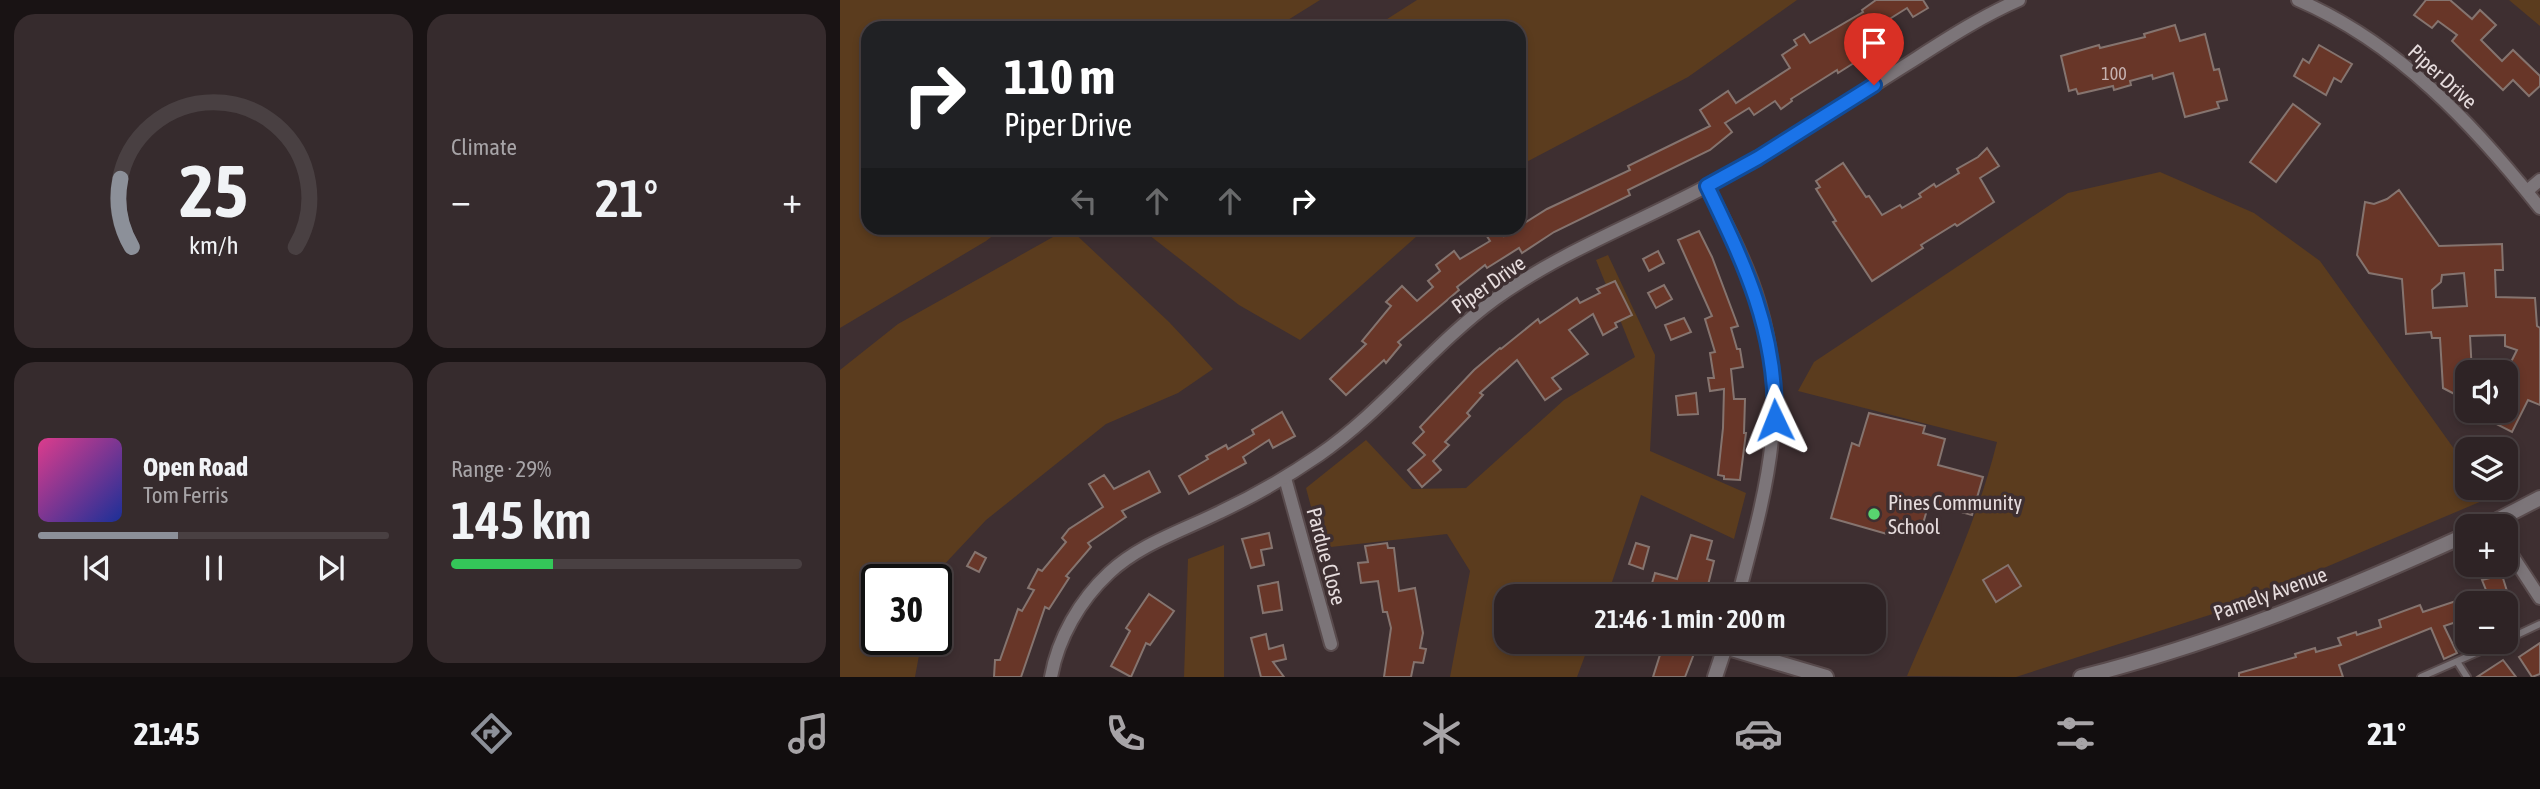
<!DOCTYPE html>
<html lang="en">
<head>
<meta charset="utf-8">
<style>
	:root { --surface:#2e2325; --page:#362b2d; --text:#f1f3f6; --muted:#a7a4a7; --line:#494042; --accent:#8c9099 }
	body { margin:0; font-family:"Asap Condensed",sans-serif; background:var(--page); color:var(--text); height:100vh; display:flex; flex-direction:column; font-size:26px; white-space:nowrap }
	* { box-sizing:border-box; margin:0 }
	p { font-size:23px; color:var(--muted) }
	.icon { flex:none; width:38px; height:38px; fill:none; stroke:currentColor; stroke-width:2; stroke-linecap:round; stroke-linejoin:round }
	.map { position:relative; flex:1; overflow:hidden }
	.panel { display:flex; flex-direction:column; gap:14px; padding:14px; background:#191314; width:840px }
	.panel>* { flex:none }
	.guide { position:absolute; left:21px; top:21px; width:665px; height:214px; border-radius:21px; box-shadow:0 4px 10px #0003,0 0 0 2px var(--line); background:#202124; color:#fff; overflow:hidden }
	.tools { position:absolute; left:1615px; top:360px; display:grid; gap:14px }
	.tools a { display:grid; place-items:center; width:63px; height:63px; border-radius:14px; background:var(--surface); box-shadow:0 4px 10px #0003,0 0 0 2px var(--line); font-size:35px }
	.speed { position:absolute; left:21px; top:564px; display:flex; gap:14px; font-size:35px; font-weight:700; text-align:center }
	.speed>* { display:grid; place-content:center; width:91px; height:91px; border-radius:50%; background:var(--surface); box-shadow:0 4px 10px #0003,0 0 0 2px var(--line); line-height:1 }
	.speed .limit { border:4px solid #111; border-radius:10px; background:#fff; color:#111 }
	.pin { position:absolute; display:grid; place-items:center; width:60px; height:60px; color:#fff; margin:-72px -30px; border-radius:50% 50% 50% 0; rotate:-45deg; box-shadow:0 0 7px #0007 }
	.pin .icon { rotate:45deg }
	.me { position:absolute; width:77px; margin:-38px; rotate:358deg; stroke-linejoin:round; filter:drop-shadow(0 0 5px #0008) }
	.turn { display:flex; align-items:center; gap:24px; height:147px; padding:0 28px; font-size:32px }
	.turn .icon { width:91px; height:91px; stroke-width:2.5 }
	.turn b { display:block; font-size:49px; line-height:60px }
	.lanes { display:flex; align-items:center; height:66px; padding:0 28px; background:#0003; justify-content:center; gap:35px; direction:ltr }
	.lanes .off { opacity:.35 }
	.big { font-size:52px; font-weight:600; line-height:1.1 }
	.panel .card { flex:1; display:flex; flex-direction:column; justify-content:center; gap:10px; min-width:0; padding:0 24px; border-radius:21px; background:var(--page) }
	.panel .dial { align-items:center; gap:0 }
	.dial svg { height:182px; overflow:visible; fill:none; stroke:var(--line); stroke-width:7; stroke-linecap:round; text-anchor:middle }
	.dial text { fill:var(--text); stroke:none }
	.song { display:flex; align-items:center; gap:21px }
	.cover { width:84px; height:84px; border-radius:10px; background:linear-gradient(135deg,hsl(330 70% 55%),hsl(230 70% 35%)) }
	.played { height:7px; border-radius:4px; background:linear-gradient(90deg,var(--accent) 40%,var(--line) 40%) }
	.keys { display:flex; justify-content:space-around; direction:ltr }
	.heat { display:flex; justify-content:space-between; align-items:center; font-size:38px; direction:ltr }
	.charge { height:10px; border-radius:5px; background:linear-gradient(90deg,#34c759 29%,var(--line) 0) }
	.panel .tiles { flex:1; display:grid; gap:14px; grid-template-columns:repeat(2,1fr) }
	.trip { position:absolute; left:654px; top:584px; width:392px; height:70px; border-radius:21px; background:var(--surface); box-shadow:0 4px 10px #0003,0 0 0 2px var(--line); font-weight:600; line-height:70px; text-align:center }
	.tab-bar { display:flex; height:112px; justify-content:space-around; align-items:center; background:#120e0f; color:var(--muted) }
	.tab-bar .icon { width:49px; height:49px }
	.tab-bar .active { color:var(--accent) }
	.tab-bar b { font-size:32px; color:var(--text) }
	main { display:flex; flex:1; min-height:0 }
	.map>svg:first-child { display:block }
	.green { fill:#5b3c1e }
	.building { fill:#683628; stroke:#85746f; stroke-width:2; fill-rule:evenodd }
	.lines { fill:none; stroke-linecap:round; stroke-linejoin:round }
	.service-casing { stroke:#594b4d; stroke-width:10 }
	.minor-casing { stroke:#594b4d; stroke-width:16 }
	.tertiary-casing { stroke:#594b4d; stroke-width:18 }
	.service { stroke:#7c7579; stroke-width:6 }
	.minor { stroke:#7c7579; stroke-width:12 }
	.tertiary { stroke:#7c7579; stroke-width:14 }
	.route-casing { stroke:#114b97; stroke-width:18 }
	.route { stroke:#1a73e8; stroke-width:12 }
	.poi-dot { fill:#58d56f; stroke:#3e2f31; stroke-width:2.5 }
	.labels { text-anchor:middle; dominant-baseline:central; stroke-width:7; stroke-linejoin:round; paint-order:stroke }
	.number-label { font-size:18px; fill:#c6b2b0 }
	.street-label { font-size:21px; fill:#e6dcdd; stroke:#3e2f31 }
	.poi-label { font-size:21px; fill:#e6dcdd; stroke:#3e2f31; text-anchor:start }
</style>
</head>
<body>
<main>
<section class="panel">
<div class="tiles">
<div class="card dial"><svg viewBox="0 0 100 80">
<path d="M14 69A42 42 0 1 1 86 69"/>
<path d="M14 69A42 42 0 0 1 9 39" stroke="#8c9099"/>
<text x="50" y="56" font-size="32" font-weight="700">25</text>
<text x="50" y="72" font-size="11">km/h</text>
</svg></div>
<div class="card"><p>Climate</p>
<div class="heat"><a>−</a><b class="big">21°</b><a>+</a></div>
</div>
<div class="card">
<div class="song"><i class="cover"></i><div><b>Open Road</b><p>Tom Ferris</p></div></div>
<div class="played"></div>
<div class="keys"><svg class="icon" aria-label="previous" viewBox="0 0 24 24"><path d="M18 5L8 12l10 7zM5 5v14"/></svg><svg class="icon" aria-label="pause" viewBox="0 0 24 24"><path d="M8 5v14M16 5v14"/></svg><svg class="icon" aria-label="next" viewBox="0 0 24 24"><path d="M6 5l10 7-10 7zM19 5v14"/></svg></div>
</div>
<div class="card"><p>Range · 29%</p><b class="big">145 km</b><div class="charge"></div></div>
</div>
</section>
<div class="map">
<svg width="1700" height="677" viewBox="0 0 1700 677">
	<rect width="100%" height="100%" fill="#3e2f31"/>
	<g class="green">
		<path d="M0 0H480L435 28H28V228H163L146 241 0 328Z"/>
		<path d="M577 0H957L848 77 679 166V28H533Z"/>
		<path d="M1669 0H1700V26Z"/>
		<path d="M1320 172 1414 213 1480 261 1627 467 1628 488H1642L1649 498 1382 611 1176 677 1067 676C1100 599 1137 523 1157 442L958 391 974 362 1228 193Z"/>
		<path d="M229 228 329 322 373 369 338 393 266 424 146 520 100 569 96 584V579H37V639H82L75 677H0V370L58 324Z"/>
		<path d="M300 228H586L460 340 399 305Z"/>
		<path d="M768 255 815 355 810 451 906 493 894 539 801 495 767 597H667V642H750L737 677H610L630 571 607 534 482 548 466 488 526 440 572 489 626 488 724 400 795 357 756 260Z"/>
		<path d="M384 545V677H344L348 559Z"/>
	</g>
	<g class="building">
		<path d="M1036 0H1083L1088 8 1073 17 1067 8 1048 20 1055 30 1036 44 1030 34 1009 48 1017 61 998 73 997 70 951 99 952 101 941 109 935 101 914 115 909 108 885 123 892 132 870 150 788 190 790 195 714 232 682 253 679 248 647 268 645 265 617 287 619 290 558 342 561 345 546 363 544 360 506 395 490 379 526 344 522 341 551 306 546 302 562 286 577 301 593 287 588 281 600 271 596 265 614 251 620 259 650 241 645 233 654 228H659L664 236 707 209 790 170 788 166 870 126 860 110 888 91 896 103 950 68 942 55 957 45 954 40 964 34 970 43 1023 12 1022 10Z"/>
		<path d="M1586 0H1610L1632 19 1640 10 1656 25 1641 40 1662 61 1673 50 1700 76V86L1689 96 1673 80 1663 90 1612 41 1617 35 1598 21 1592 28 1574 15Z"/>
		<path d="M1335 25 1340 41 1365 34 1374 70 1379 69 1387 100 1377 102 1379 108 1345 117 1333 73 1313 79 1312 75 1290 81 1291 85 1274 90 1273 86 1238 94 1236 89 1229 91 1221 56 1259 45 1260 48 1305 37 1304 34Z"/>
		<path d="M1479 45 1512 64 1501 82 1494 78 1486 95 1454 76 1463 59 1469 63Z"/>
		<path d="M1453 104 1480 124 1436 182 1410 162Z"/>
		<path d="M1147 148 1159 166 1140 178 1154 202 1117 226 1115 224 1081 245 1083 248 1032 281 993 222 996 221 976 189 980 187 976 181 1003 163 1026 197 1029 196 1042 215 1060 205 1062 208 1081 197 1079 194 1094 184 1096 187 1119 173 1117 169 1138 157Z"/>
		<path d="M1559 190 1599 246 1662 244 1663 270H1655L1656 297 1695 298 1697 326 1700 328V405L1688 400 1672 432 1631 411H1666V372L1677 350 1665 346V335L1630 336 1632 373H1628V401L1603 388 1600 338H1592L1591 332 1566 334 1562 279 1529 273 1517 255 1525 202 1534 204 1547 199ZM1624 273 1627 306 1593 308 1592 290 1601 282 1602 275Z"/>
		<path d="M859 231 872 257 898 326 891 328 897 349H900L903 367 891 369 894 399H905L904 433H906L900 480 884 479V476L878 475 883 428 884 389 870 391 868 378H874L870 353 875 352 865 319 872 316 838 240Z"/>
		<path d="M818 251 824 263 809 271 803 259Z"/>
		<path d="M775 281 792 315 775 323 777 327 763 335 753 314 729 330 748 354 712 378 721 389 705 400 677 360 640 393 643 395 627 413 630 416 605 442 609 445 593 461 601 470 582 487 568 470 585 455 573 443 584 432 580 427 634 370 660 348 661 349 698 319 700 323 737 298 740 303 760 293 757 289Z"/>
		<path d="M824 285 832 299 816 308 808 293Z"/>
		<path d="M844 318 851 332 831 340 825 325Z"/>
		<path d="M856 393 858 414 838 415 836 396Z"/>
		<path d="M442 412 455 436 433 448 429 440 403 457 406 463 349 494 339 476 368 459 366 456 386 445 388 449 414 434 412 430Z"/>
		<path d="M1029 413 1085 426 1083 433 1105 439 1098 465 1143 477 1132 515 1089 503 1082 527 1063 520 1061 528 1056 526 1054 536 991 518 1012 443 1019 446Z"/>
		<path d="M309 471 320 492 282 511 286 517 248 543 251 547 226 576 229 578 209 609 205 607 181 677H154L155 660H160L178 609 182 611 194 590 188 588 198 569 202 571 226 542 222 538 229 529 263 507 249 484 264 475 274 489Z"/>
		<path d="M429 533 432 548 421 550 424 565 411 568 402 539Z"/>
		<path d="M851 535 872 541 867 559 874 561 865 597H834L810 590 815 573 837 579Z"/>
		<path d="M547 543 548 548H554L559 591 575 588 583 633 580 648 586 649 583 663 574 662 571 677H544L551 628 547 612H543L538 581 521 583 518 563 528 562 525 546Z"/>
		<path d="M796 543 809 547 803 569 789 564Z"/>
		<path d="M135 552 146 558 139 572 127 566Z"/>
		<path d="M1168 565 1181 586 1156 602 1143 580Z"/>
		<path d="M1662 575 1671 604H1633L1648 595 1642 580Z"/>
		<path d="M438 582 442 610 423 613 418 586Z"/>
		<path d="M309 594 334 611 310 645 306 643 291 677 271 666 290 631 286 628Z"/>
		<path d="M1622 599 1628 618 1604 626 1617 653 1604 659 1591 628 1499 665 1503 677H1399V673L1456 657 1455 654 1475 648 1476 652 1501 645 1498 638 1516 632 1517 635 1541 627 1539 620 1580 605 1583 612Z"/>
		<path d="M426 634 429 649 443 645 446 659 433 662 444 677H421L411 638Z"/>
		<path d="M824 642H845L843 646 855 651 845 677H813Z"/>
		<path d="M1700 643V674L1692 677 1679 657Z"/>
		<path d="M1663 660 1676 677H1637Z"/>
	</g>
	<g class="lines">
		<g class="service-casing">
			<g id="service">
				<path d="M1666 640 1700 624"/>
				<path d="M1618 663 1627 677"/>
				<path d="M1581 677 1661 642"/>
			</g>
		</g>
		<g class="minor-casing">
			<g id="minor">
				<path d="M1458 0C1558 43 1634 125 1700 208"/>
				<path d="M867 186C886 224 907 262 919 303 951 410 925 493 898 597"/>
				<path d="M1687 191 1700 180"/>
				<path d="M445 478 491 644"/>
				<path d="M1666 546 1700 598"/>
				<path d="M211 677C218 638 240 600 269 573 300 544 342 531 380 512 414 496 447 477 479 455 544 410 591 346 655 299 730 245 820 215 900 168 957 135 1013 98 1069 63 1105 40 1140 17 1179 0"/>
			</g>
		</g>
		<g class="tertiary-casing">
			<g id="tertiary">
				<path d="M1644 527 1700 498"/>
				<path d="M875 677 885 647 986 677"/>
				<path d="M1241 677C1374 644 1503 591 1628 534"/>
			</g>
		</g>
		<use href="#service" class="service"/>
		<use href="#minor" class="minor"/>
		<use href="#tertiary" class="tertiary"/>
	</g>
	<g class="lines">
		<g class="route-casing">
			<path id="route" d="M935 420C936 329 905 265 867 186L918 158 1034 85"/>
		</g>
		<use href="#route" class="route"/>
	</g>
	<circle class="poi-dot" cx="1034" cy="514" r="7"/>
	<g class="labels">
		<g class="number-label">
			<text x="1274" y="73">100</text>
		</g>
		<g class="street-label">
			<text transform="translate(1603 76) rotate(42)">Piper Drive</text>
			<text transform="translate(648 284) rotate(-35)">Piper Drive</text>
			<text transform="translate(487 556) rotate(75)">Pardue Close</text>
			<text transform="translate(1430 593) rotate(-20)">Pamely Avenue</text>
		</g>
		<g class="poi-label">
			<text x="1048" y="502">Pines Community<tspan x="1048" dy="24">School</tspan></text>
		</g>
	</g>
</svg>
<div class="tools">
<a><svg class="icon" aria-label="sound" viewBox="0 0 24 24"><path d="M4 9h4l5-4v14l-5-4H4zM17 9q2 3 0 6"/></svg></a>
<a><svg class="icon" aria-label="layers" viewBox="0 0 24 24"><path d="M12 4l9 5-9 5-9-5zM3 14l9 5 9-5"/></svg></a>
<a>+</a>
<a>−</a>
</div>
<div class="speed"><div class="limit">30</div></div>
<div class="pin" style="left:1034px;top:85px;background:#d93025"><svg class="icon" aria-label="arrive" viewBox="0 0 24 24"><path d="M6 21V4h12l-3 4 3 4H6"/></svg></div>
<svg class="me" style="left:935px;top:420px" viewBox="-20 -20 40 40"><path d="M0-17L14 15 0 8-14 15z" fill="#1a73e8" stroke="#fff" stroke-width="4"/></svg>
<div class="trip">21:46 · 1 min · 200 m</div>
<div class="guide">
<div class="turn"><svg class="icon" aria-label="right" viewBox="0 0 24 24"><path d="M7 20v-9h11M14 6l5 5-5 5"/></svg><div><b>110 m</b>Piper Drive</div></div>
<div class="lanes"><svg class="icon off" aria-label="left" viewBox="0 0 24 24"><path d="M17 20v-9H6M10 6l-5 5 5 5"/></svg><svg class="icon off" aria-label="ahead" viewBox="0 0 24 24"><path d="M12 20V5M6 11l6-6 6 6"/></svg><svg class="icon off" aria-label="ahead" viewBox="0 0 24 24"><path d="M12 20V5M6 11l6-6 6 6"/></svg><svg class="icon" aria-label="right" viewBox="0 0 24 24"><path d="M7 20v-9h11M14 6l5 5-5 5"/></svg></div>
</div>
</div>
</main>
<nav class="tab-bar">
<b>21:45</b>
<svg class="icon active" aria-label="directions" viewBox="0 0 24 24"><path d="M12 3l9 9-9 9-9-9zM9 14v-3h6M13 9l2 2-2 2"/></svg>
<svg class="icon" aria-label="music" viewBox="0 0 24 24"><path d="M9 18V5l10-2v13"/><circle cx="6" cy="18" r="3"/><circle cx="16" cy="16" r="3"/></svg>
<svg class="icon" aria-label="phone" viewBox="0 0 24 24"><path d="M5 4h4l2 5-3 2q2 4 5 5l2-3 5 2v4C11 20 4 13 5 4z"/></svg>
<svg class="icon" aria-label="climate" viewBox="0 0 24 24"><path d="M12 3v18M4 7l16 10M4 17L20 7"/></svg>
<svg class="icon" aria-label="car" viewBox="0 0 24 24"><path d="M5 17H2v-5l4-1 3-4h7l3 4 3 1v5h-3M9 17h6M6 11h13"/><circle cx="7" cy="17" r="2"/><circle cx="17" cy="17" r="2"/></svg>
<svg class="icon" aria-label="filters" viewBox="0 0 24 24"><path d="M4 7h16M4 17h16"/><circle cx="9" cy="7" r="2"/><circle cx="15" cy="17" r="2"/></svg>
<b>21°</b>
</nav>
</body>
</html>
